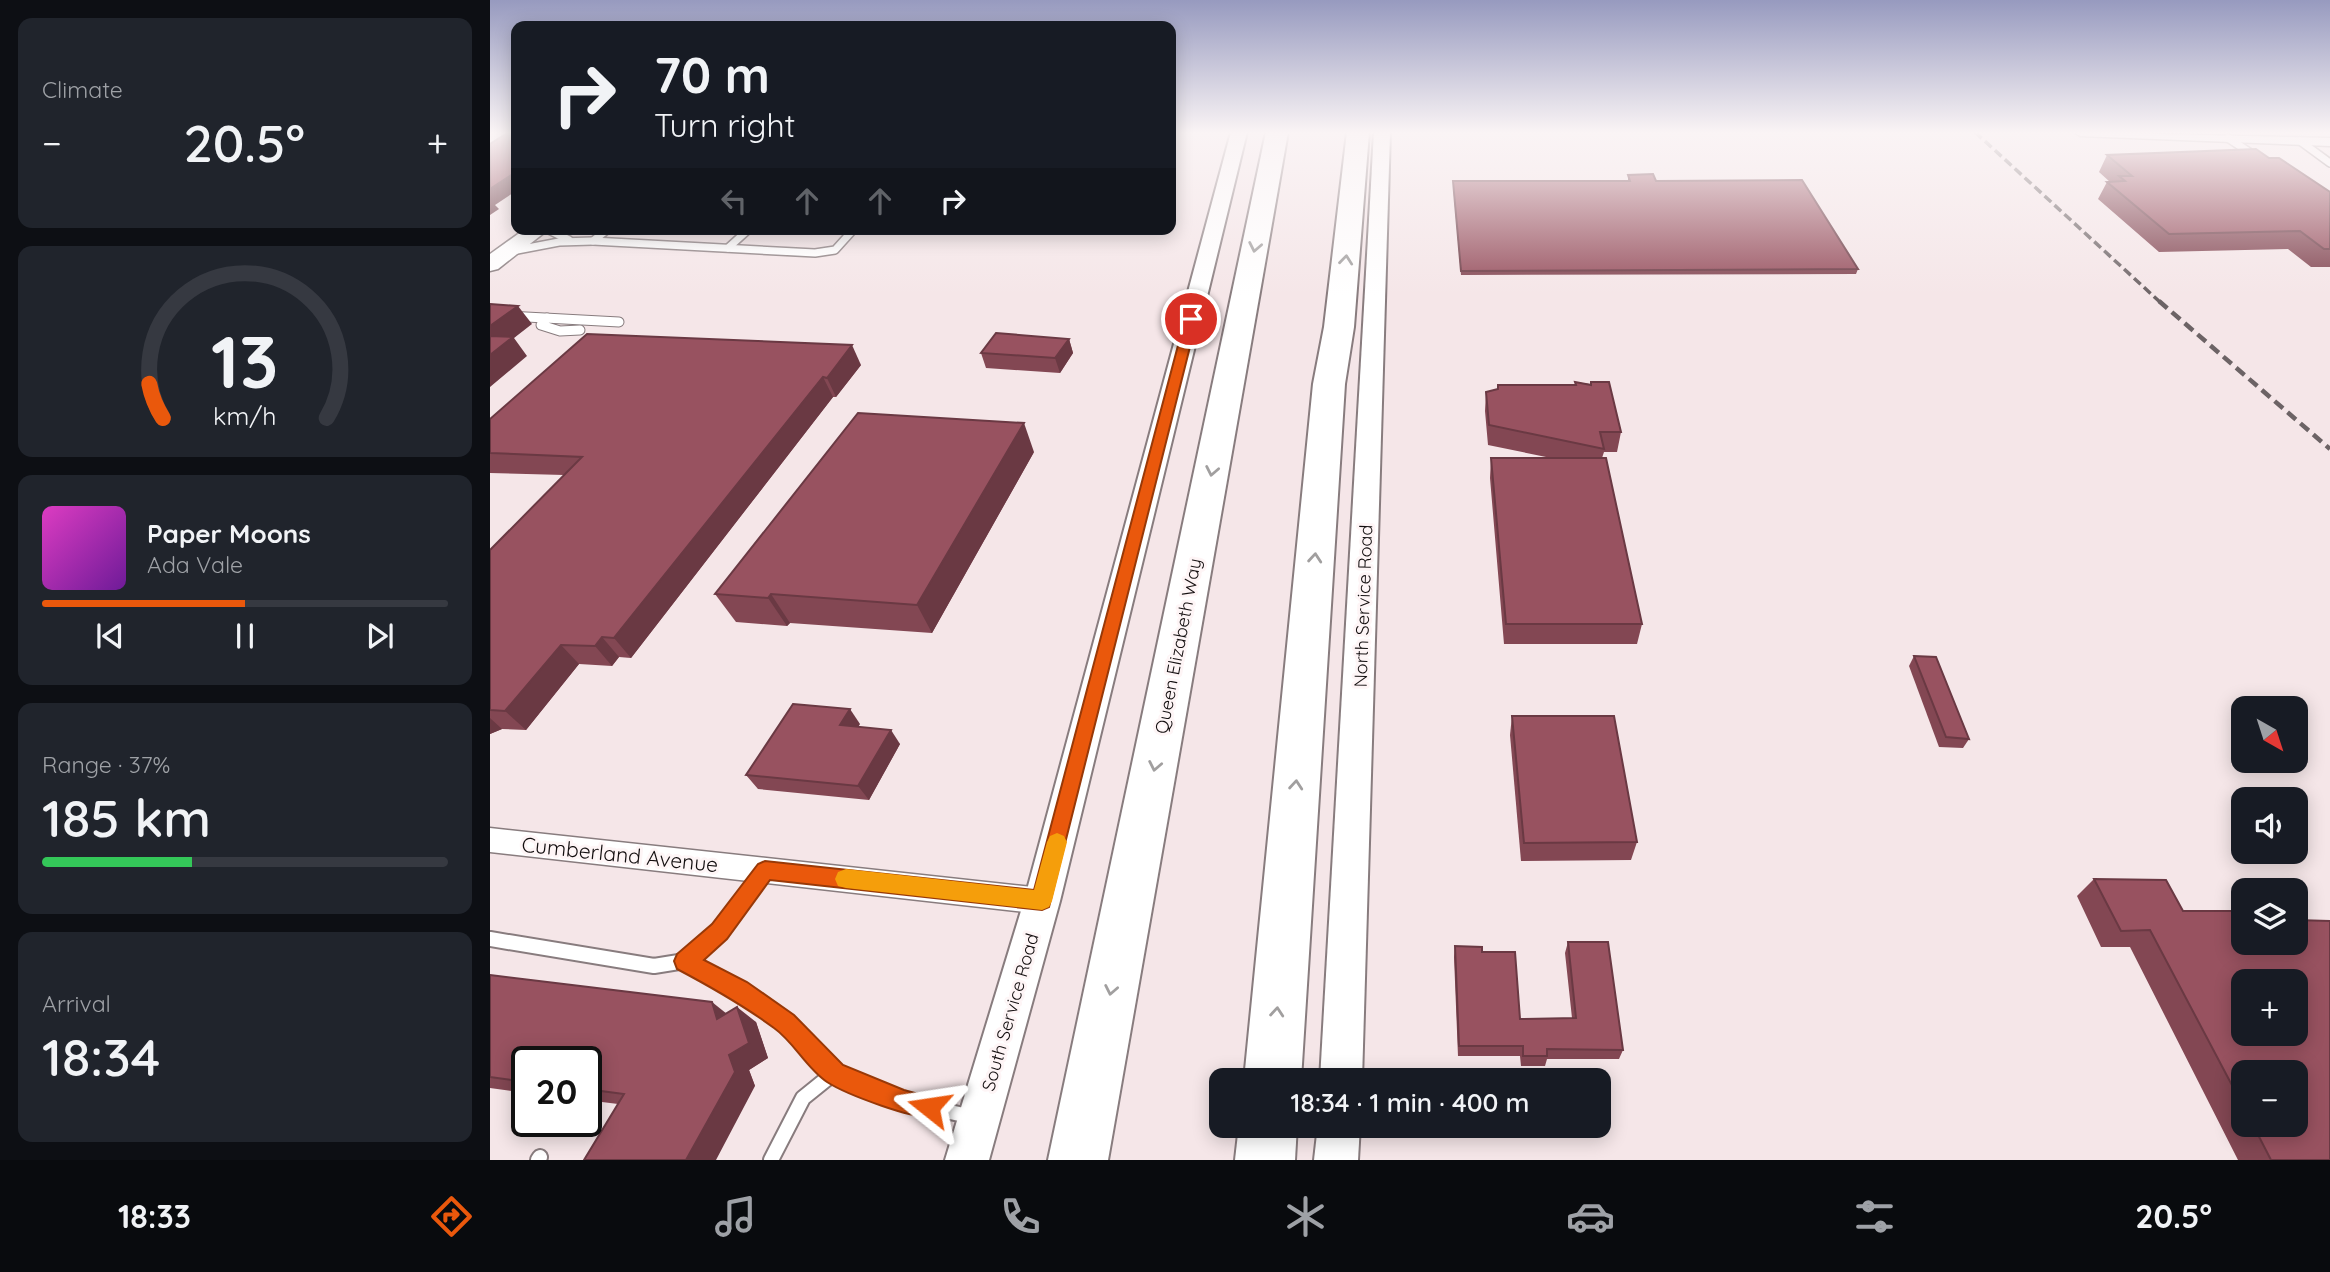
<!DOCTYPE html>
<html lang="en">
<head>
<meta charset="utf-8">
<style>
	:root { --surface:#171b24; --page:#20242c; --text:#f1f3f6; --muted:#9ea1a6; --line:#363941; --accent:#ea580c }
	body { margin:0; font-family:Quicksand,sans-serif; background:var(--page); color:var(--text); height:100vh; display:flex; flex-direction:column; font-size:26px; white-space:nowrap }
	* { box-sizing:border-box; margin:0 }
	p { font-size:23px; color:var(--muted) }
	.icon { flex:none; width:38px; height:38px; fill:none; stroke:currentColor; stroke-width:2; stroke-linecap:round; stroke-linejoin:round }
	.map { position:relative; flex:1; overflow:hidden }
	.panel { display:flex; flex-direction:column; gap:18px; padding:18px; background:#0d0f14; width:490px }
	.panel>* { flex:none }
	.top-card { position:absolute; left:21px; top:21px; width:665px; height:214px; border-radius:14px; box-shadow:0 4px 18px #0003; background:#171b24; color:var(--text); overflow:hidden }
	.needle { width:46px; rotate:141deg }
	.fabs { position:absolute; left:1741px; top:696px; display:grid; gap:14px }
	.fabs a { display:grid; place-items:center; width:77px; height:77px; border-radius:14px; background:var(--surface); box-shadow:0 4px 18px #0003; font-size:35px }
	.speed { position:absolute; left:21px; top:1046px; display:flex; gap:14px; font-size:35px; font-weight:700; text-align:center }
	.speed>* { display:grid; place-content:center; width:91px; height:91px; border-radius:50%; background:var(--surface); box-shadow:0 4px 18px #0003; line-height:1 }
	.speed .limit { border:4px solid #111; border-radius:10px; background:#fff; color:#111 }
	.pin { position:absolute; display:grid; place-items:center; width:60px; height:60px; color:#fff; margin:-30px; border:4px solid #fff; border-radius:50%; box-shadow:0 2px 7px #0007 }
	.me { position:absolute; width:77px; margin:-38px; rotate:285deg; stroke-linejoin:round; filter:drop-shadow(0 0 5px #0008) }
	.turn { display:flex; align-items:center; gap:24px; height:147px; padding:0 28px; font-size:32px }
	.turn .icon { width:91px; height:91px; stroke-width:2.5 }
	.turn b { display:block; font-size:49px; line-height:60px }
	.lanes { display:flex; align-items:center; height:66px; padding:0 28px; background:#0003; justify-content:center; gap:35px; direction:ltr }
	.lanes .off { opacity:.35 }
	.big { font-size:52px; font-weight:600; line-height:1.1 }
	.panel .card { flex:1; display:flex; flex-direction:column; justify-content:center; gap:10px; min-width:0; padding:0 24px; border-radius:14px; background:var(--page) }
	.panel .dial { align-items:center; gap:0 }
	.dial svg { height:182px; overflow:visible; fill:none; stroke:var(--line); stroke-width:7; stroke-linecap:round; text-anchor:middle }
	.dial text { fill:var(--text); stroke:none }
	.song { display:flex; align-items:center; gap:21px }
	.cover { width:84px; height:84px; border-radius:10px; background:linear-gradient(135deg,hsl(310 70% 55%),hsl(280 70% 35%)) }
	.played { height:7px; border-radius:4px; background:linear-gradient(90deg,var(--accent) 50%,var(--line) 50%) }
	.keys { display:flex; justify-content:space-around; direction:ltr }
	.heat { display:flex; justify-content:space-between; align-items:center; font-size:38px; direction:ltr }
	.charge { height:10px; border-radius:5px; background:linear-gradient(90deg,#34c759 37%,var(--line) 0) }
	.trip { position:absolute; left:719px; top:1068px; width:402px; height:70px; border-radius:14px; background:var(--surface); box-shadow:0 4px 18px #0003; font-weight:600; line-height:70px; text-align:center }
	.tabs { display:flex; height:112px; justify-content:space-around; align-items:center; background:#090b0e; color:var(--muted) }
	.tabs .icon { width:49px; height:49px }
	.tabs .active { color:var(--accent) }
	.tabs b { font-size:32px; color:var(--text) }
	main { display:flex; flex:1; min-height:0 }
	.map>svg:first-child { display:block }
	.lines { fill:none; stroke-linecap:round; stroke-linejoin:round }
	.service-far2-casing { stroke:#887c7e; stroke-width:10 }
	.service-far1-casing { stroke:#887c7e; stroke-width:11 }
	.service-casing { stroke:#887c7e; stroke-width:18 }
	.minor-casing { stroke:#887c7e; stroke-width:3 }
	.tertiary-casing { stroke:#887c7e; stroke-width:4 }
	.secondary-casing { stroke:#887c7e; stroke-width:3 }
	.motorway-casing { stroke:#887c7e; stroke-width:4 }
	.service-far2 { stroke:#fff; stroke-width:7 }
	.service-far1 { stroke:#fff; stroke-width:9 }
	.service { stroke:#fff; stroke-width:14 }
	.minor { fill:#fff; fill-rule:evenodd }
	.tertiary { fill:#fff; fill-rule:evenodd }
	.secondary { fill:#fff; fill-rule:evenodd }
	.motorway { fill:#fff; fill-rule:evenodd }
	.rail-far1 { stroke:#6c6365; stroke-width:3.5; stroke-dasharray:9 4.5; stroke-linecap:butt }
	.rail { stroke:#6c6365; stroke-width:4.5; stroke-dasharray:11 6; stroke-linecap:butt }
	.wall { fill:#834753; fill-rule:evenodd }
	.shaded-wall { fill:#6a3943 }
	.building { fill:#985260; stroke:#6a3943; stroke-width:2; fill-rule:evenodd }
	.oneway { stroke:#a19f9f }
	.route { fill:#ea580c; stroke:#983908; stroke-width:2 }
	.slow { fill:#f59e0b }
	.labels { text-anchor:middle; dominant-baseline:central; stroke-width:6; stroke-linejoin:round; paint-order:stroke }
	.street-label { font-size:18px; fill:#130e0f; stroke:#fef5f6 }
	.near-street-label { font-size:21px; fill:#130e0f; stroke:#fef5f6 }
</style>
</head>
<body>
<main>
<section class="panel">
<div class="card"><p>Climate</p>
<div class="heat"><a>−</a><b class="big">20.5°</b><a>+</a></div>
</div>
<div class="card dial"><svg viewBox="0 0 100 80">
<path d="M14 69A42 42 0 1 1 86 69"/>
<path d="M14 69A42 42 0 0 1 8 54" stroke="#ea580c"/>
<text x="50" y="56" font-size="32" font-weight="700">13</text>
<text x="50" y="72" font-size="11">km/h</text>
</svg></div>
<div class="card">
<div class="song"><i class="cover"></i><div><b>Paper Moons</b><p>Ada Vale</p></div></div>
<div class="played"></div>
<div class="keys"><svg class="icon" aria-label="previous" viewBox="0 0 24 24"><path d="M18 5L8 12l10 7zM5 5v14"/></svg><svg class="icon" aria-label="pause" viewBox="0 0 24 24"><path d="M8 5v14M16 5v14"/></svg><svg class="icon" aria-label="next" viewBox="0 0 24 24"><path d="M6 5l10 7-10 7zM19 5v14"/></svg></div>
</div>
<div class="card"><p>Range · 37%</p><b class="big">185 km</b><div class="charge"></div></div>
<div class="card"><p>Arrival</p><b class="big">18:34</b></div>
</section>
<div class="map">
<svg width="1840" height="1160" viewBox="0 0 1840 1160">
	<rect width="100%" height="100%" fill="#f5e6e8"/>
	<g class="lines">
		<g class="service-far2-casing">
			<g id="service-far2">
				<path d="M1738 138 1765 156"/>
				<path d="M1810 141 1840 163"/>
				<path d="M57 229 79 240"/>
				<path d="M118 229 103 241 325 253 345 250 364 229"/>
				<path d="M238 248 259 229"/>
				<path d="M22 251 69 242 103 241"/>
			</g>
		</g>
		<g class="service-far1-casing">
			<g id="service-far1">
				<path d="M0 315 129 322"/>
				<path d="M57 318 51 325 70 331 90 330"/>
			</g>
		</g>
		<g class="service-casing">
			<g id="service">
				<path d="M0 939 164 966 195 961 230 932 273 872"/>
				<path d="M195 961 250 990 296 1023 344 1073"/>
				<path d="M48 1160 50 1157"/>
				<path d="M281 1160 313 1098 344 1073 414 1102 483 1117"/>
			</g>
		</g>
		<g class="minor-casing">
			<g id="minor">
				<path d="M1584 132 1840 138V146L1590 136Z"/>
				<path d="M0 828 552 888 562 892 566 901 562 910 552 914 0 852Z"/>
			</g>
		</g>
		<g class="tertiary-casing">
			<g id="tertiary">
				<path d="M741 132H757L570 901 499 1160H455L534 901Z"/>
				<path d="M884 132H900L872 1080H830Z"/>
				<path d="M828 1125H870L868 1160H824Z"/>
			</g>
		</g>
		<g class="secondary-casing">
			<path id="secondary" d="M35 229H59L8 269 0 271V254Z"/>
		</g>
		<g class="motorway-casing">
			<g id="motorway">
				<path d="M776 132H798L618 1160H558Z"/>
				<path d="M857 132H879L864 327 855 384 811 1080H754L823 384 834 327Z"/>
				<path d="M749 1125H807L805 1160H745Z"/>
			</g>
		</g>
		<use href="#service-far2" class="service-far2"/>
		<use href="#service-far1" class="service-far1"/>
		<use href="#service" class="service"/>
		<use href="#minor" class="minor"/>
		<use href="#tertiary" class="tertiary"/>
		<use href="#secondary" class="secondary"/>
		<use href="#motorway" class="motorway"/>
		<path class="rail-far1" d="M1485 132 1671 303"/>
		<path class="rail" d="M1669 301 1840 449"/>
	</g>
	<g class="wall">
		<path d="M1617 155 1779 158 1840 192V267H1821L1798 249 1669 252 1608 199 1617 182H1620L1609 172Z"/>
		<path d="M1138 175 1166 181 1368 269 1366 274 971 275 963 186 1138 181Z"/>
		<path d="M579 339 583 353 570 373 496 368 491 353Z"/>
		<path d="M371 365 346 397H343L141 658 129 657 122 666 89 664 36 730 12 729 0 734V550L74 475 0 473V419Z"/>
		<path d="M1085 382 1100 384 1101 382 1131 432 1127 452H1114L1112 458 1152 624 1147 644H1014L1000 478 1001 458H1061L998 445 995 411 996 392 1008 389V385H1085Z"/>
		<path d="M544 452 442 633 300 623 297 626 246 622 225 594Z"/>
		<path d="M1424 656 1479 739 1473 748 1449 747 1419 666Z"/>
		<path d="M1022 716 1147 842 1141 860 1031 861 1020 735Z"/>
		<path d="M370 724 368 726 410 744 379 800 268 789 256 775Z"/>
		<path d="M1604 879 1693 911 1754 943 1840 1160H1748L1640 947H1611L1587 896ZM1754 1073 1806 1125H1754Z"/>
		<path d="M1078 942 1133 1050 1129 1059H1057L1055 1066H1031L1030 1056H968L964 957 965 946 992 952 1030 1019 1082 1018 1075 953Z"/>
		<path d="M0 975 236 1013 266 1022 278 1058 259 1070 265 1086 128 1104 96 1100V1062H37V1093L0 1088Z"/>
	</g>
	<g class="shaded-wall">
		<path d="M26 172V191L5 205 9 209 0 215V189Z"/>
		<path d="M28 306 42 324 24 338 37 356 0 387V326Z"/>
		<path d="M579 339 583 353 570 373 565 358Z"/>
		<path d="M362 345 371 365 346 397 337 378Z"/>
		<path d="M333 377 343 397 141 658 124 638Z"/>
		<path d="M534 423 544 452 442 633 427 605Z"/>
		<path d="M281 594 300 623 297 626 278 598Z"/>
		<path d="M112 637 129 657 122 666 105 646Z"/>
		<path d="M71 645 89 664 36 730 15 711Z"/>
		<path d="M360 709 370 724 360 739 350 725Z"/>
		<path d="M0 718 12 729 0 734Z"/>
		<path d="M401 730 410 744 379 800 368 786Z"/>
		<path d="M222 1002 242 1018 227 1019Z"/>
		<path d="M247 1007 266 1022 278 1058 259 1070 265 1086 226 1160H196L239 1055Z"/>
	</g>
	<g class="building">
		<path d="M17 133H26V172L0 189V144Z"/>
		<path d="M1766 149 1779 158H1789L1840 192V249H1834L1810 231 1679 234 1617 182 1635 181 1629 176H1642L1617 155Z"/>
		<path d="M1163 174 1166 181 1312 180 1368 269 971 271 963 181H1140L1138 175Z"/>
		<path d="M0 304 28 306 0 326Z"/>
		<path d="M506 333 579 339 565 358 491 353Z"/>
		<path d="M97 334 362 345 337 378 333 377 124 638 112 637 105 646 71 645 15 711 0 710V550L92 457 0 453V419Z"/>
		<path d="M0 336 23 337 0 355Z"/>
		<path d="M1085 382 1101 385V382H1119L1131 432H1110L1114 449 999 425 996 392 1008 389V385H1086Z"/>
		<path d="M368 413 534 423 427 605 281 594 278 598 225 594Z"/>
		<path d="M1001 458H1116L1152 624H1016Z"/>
		<path d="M1424 656 1446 657 1479 739 1456 737Z"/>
		<path d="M303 704 360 709 350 725 401 730 368 786 256 775Z"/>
		<path d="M1022 716H1124L1147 842 1034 843Z"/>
		<path d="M1604 879 1676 880 1693 911H1754V943H1806V920L1840 921V1160H1781L1763 1125H1806V1073H1754V1108L1660 930 1631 931ZM1754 982H1806V1034H1754Z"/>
		<path d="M1078 942H1118L1133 1050 1057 1049V1056H1033V1046H969L965 946 992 947V952H1025L1030 1019 1086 1018Z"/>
		<path d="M0 975 222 1002 227 1019 247 1007 259 1043 239 1055 245 1072 196 1160H94L134 1094 96 1089V1062H37V1082L0 1077Z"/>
	</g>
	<defs><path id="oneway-chevron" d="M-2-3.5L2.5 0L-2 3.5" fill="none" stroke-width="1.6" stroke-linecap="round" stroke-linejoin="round" transform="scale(1.75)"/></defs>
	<g class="oneway">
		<use href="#oneway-chevron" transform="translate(765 247) rotate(101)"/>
		<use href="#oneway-chevron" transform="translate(856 260) rotate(-84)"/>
		<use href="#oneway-chevron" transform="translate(722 471) rotate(101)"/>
		<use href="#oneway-chevron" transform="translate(825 558) rotate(-85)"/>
		<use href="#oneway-chevron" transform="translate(665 766) rotate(101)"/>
		<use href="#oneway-chevron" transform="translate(806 785) rotate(-85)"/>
		<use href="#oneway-chevron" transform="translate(621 990) rotate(101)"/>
		<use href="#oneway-chevron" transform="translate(787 1012) rotate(-85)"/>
	</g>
	<linearGradient id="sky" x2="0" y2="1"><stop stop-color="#979abf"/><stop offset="0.45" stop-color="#faf4f5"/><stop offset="1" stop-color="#faf4f5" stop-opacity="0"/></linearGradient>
	<rect width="1840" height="295" fill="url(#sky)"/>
	<path class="route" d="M701 316 707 319 559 907 552 910 280 880 237 939 214 960 257 982 304 1015 353 1065 414 1090 447 1099 451 1107 447 1116C429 1123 354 1093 337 1082 316 1068 304 1042 284 1028 253 1005 221 987 187 969L184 961 187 954 222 924 268 864 275 861 544 890 695 319Z"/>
	<path class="slow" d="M567 833 574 836 577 842 562 901 559 907 552 910 356 888 348 886 345 879 348 872 356 869 544 890 557 842 560 836Z"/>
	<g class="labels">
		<g class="street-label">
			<text transform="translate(873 606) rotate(-88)">North Service Road</text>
			<text transform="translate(688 646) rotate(-79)">Queen Elizabeth Way</text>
			<text transform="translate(520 1012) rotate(-74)">South Service Road</text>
		</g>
		<g class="near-street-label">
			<text transform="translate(130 854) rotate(6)">Cumberland Avenue</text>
		</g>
	</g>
</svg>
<div class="fabs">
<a><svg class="needle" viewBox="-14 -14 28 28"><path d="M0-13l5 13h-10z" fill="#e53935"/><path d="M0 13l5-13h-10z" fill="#9ea1a6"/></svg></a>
<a><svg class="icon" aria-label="sound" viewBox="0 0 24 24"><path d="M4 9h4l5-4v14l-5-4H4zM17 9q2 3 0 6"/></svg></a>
<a><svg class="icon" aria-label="layers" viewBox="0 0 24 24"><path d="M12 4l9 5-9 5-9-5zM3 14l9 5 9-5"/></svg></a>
<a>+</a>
<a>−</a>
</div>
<div class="speed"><div class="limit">20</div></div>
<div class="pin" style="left:701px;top:319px;background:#d93025"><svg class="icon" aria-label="arrive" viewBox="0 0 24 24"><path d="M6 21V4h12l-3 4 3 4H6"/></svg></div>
<svg class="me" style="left:439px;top:1107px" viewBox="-20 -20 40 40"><path d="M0-17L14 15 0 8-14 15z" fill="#ea580c" stroke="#fff" stroke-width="4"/></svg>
<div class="trip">18:34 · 1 min · 400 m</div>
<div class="top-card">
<div class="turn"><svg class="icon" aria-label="right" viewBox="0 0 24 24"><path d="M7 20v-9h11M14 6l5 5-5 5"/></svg><div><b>70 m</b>Turn right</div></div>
<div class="lanes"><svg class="icon off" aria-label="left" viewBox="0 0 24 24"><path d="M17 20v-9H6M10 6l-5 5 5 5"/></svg><svg class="icon off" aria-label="ahead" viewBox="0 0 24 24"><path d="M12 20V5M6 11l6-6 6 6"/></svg><svg class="icon off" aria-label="ahead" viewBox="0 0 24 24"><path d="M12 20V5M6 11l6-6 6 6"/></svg><svg class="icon" aria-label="right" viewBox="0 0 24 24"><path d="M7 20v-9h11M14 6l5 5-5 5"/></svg></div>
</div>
</div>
</main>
<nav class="tabs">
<b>18:33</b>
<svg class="icon active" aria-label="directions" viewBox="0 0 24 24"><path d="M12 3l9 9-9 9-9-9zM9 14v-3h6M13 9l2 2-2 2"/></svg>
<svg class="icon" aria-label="music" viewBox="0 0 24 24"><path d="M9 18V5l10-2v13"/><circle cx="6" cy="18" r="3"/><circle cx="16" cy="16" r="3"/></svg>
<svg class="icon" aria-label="phone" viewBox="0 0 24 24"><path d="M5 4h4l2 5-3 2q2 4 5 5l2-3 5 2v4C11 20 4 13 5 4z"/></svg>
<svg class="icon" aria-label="climate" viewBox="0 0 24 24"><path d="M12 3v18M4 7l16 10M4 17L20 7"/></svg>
<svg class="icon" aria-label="car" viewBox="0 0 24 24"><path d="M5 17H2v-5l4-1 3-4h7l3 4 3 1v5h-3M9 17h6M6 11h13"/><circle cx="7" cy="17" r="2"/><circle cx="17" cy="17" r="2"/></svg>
<svg class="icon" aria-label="filters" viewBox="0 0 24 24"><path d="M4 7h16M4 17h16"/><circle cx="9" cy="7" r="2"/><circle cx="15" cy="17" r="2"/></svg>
<b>20.5°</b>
</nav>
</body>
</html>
